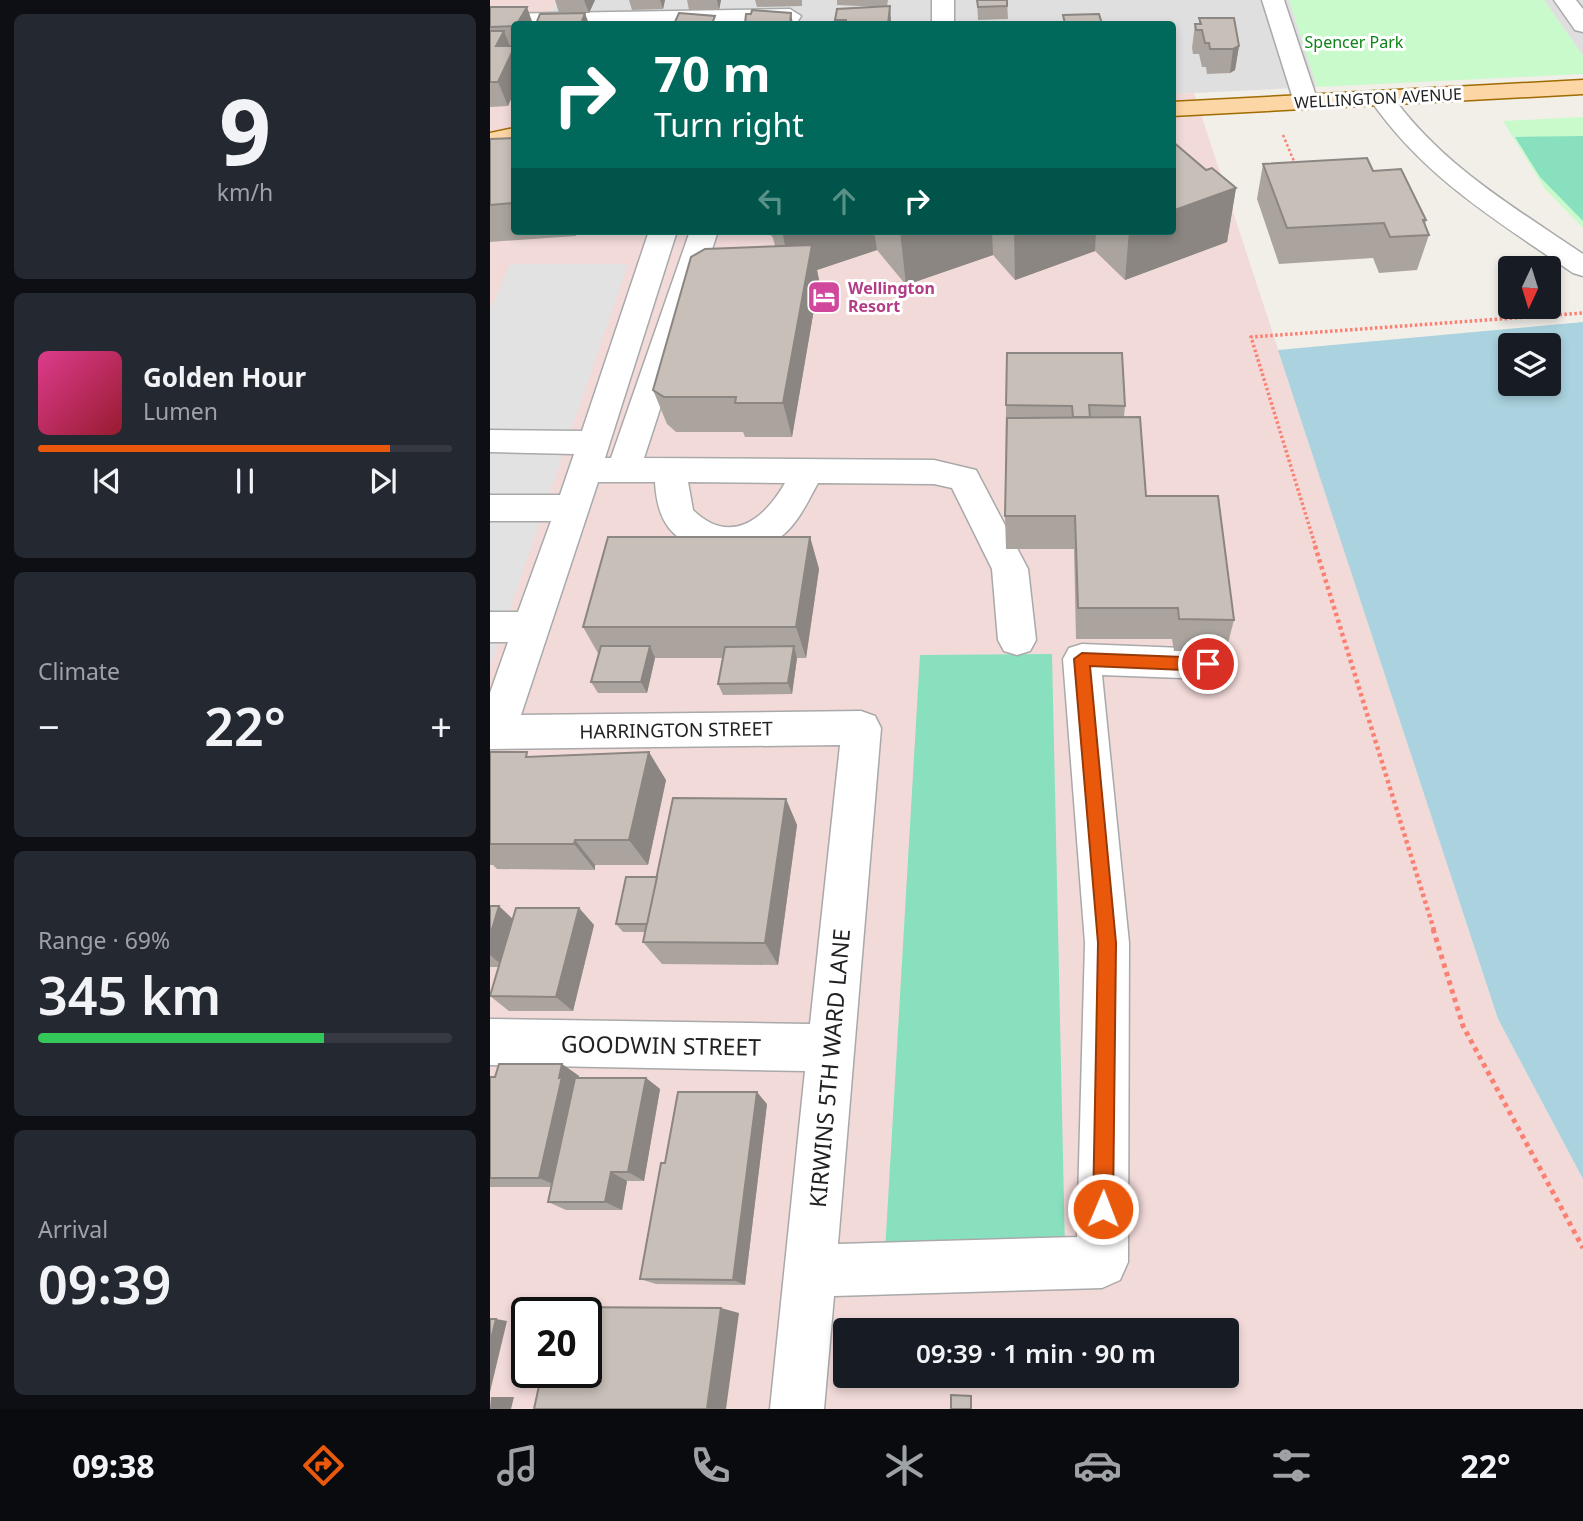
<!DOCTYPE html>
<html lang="en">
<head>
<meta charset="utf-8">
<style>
	:root { --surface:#171b24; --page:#242831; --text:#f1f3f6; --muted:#9ea1a6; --line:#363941; --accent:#ea580c }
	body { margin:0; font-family:"Noto Sans",sans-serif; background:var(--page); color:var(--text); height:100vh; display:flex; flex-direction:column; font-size:26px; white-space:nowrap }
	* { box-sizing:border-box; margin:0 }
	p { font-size:23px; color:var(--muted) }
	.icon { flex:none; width:38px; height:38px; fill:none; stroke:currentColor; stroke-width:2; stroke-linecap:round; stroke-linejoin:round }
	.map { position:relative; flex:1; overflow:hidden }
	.details { display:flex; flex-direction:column; gap:14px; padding:14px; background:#0d0f14; width:490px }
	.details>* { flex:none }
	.top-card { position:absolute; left:21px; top:21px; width:665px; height:214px; border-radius:7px; box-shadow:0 4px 10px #0003; background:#00695c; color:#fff; overflow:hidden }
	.needle { width:46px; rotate:184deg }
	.tools { position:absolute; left:1008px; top:256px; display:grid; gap:14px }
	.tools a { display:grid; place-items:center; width:63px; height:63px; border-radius:7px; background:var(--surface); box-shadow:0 4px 10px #0003; font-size:35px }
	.speed { position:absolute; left:21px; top:1297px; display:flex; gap:14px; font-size:35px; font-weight:700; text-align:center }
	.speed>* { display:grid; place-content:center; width:91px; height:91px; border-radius:50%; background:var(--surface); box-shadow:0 4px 10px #0003; line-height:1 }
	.speed .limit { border:4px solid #111; border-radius:10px; background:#fff; color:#111 }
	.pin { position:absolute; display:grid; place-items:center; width:60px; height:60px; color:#fff; margin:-30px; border:4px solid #fff; border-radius:50%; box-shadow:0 2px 7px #0007 }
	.me { position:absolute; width:77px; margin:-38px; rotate:1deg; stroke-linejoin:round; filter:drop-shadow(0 0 5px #0008) }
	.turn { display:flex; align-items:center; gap:24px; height:147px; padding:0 28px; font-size:32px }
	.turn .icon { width:91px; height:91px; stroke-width:2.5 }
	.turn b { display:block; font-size:49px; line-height:60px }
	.lanes { display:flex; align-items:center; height:66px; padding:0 28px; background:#0003; justify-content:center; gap:35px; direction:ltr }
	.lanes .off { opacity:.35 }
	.big { font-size:52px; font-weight:600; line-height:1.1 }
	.details .widget { flex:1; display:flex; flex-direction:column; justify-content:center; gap:10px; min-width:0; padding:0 24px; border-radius:10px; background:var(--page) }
	.details .dial { align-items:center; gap:0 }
	.dial b { font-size:91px; line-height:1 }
	.song { display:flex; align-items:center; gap:21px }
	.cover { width:84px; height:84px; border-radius:10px; background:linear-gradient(135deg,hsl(330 70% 55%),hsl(350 70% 35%)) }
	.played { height:7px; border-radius:4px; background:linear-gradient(90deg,var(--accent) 85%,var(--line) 85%) }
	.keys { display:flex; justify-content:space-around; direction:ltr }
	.heat { display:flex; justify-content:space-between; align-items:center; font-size:38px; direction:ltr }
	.charge { height:10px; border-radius:5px; background:linear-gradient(90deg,#34c759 69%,var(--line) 0) }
	.trip { position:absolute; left:343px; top:1318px; width:406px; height:70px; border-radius:7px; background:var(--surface); box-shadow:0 4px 10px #0003; font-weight:600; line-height:70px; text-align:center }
	.tab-bar { display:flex; height:112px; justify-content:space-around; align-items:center; background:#090b0e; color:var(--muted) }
	.tab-bar .icon { width:49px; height:49px }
	.tab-bar .on { color:var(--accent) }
	.tab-bar b { font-size:32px; color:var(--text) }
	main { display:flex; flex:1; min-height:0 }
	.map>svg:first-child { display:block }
	.residential { fill:#e0dfdf }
	.commercial { fill:#f2dad9; fill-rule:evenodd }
	.park { fill:#c8facc }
	.pitch { fill:#88e0be }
	.parking { fill:#e2e2e2 }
	.water { fill:#aad3df; fill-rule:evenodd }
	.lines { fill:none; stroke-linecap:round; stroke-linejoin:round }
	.minor-casing { stroke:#a9a9a9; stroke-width:3 }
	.major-casing { stroke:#a06b00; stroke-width:3 }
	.path-far3 { stroke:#fa8072; stroke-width:2.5; stroke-dasharray:2.5 2.5; stroke-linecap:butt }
	.path-far2 { stroke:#fa8072; stroke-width:3.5; stroke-dasharray:2.5 2.5; stroke-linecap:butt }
	.path-far1 { stroke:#fa8072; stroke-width:4.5; stroke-dasharray:3.5 3.5; stroke-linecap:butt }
	.path { stroke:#fa8072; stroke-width:5; stroke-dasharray:4.5 4.5; stroke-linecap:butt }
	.minor { fill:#fff; fill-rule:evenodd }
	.major { fill:#fcd6a4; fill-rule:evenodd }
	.wall { fill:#aba49e }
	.shaded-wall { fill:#8b8681 }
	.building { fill:#c7bfb8; stroke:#8b8681; stroke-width:2 }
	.route { fill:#ea580c; stroke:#983908; stroke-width:2 }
	.labels { text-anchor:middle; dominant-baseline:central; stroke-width:6; stroke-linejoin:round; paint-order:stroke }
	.far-park-label { font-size:16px; fill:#0c8416; stroke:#fff }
	.far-street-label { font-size:16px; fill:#222; stroke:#fff }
	.far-hotel-label { font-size:16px; font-weight:bold; fill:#b23c85; stroke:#fff; text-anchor:start }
	.street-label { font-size:19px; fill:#222; stroke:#fff }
	.near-street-label { font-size:23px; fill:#222; stroke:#fff }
</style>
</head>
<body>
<main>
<section class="details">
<div class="widget dial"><b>9</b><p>km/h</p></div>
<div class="widget">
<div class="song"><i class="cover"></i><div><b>Golden Hour</b><p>Lumen</p></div></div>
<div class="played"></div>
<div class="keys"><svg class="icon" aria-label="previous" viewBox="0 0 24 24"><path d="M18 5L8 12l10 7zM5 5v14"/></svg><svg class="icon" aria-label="pause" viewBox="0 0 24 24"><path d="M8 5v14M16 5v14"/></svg><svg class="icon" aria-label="next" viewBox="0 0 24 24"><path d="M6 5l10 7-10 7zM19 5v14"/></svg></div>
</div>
<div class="widget"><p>Climate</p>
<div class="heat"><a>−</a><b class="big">22°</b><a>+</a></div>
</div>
<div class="widget"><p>Range · 69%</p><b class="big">345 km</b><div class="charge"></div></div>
<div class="widget"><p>Arrival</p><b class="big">09:39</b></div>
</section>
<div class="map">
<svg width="1093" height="1409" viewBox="0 0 1093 1409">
	<rect width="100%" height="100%" fill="#f2efe9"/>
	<g class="residential">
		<path d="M69 0H799L827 87 683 94 682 24H50Z"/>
		<path d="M1054 0H1093V56Z"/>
	</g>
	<path class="commercial" d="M0 0H69L50 24H24V231H682L683 94 704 93 1008 1019 1093 1179V1409H0ZM37 1312H96V1372H37ZM355 1330H737V1376H355Z"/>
	<g class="park">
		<path d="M799 0H1054L1093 56V74L827 87Z"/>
		<path d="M1093 117V228L1055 189 1013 121Z"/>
	</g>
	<g class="pitch">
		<path d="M1093 136V221L1050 177 1025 137Z"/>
		<path d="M562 654 575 1250 395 1252 430 655Z"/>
	</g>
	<path class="parking" d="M20 264H138L0 667V310Z"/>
	<path class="water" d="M1093 322V1179L1008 1019 788 350ZM1020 345H1059V383H1020Z"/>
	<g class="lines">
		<g class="minor-casing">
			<g id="minor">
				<rect x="442" y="0" width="22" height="24"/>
				<path d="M772 0H794L828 102 825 107H807L804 102Z"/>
				<path d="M1064 0H1086L1093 9V32L1085 30Z"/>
				<path d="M300 9 311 16 308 21 24 24V27L0 28V14Z"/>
				<path d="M891 91 900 93C950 164 1022 206 1093 254V276L1083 273C1006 220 933 177 879 98L882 93Z"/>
				<path d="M159 231H187L115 458H121L200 231H228L154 458 444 460 486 470 538 569 546 640 540 651 527 655 514 651 508 640 502 569 462 488 444 484 328 483C317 503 306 528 286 540 257 559 202 557 179 528 169 515 166 499 165 482H108L31 715 371 711 385 716 391 728 348 1244 587 1237 595 943 573 659 579 648 592 644 718 649 731 653 737 664 731 675 718 679 612 675 639 943 638 1262 630 1280 612 1288 344 1296 334 1409H280L315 1071 0 1065V1019L320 1024 350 745 0 749V693L18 642H0V612H28L61 521H0V495H70L84 454 0 452V430L92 431ZM198 482 295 483C274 520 240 546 203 510Z"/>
			</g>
		</g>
		<g class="major-casing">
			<g id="major">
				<path d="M1093 80V94L682 116V102Z"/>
				<path d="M24 128V143L0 149V133Z"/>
			</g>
		</g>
		<path class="path-far3" d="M793 135 806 166"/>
		<path class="path-far2" d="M826 548 761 337 1093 313"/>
		<path class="path-far1" d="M825 546 944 930"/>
		<path class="path" d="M943 929 973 1026 1093 1248"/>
		<use href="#minor" class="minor"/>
		<use href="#major" class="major"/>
	</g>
	<g class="wall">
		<path d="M65 0H105L99 13H69Z"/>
		<path d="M139 0H175L173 9 142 10Z"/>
		<path d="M197 0H231L229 10H199Z"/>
		<path d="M265 0H312V6L267 7Z"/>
		<path d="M347 0H398L397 6H400L401 24H346L345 20 390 7 347 5Z"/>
		<path d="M487 0H517L518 19 488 20Z"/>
		<path d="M0 7 24 24V92L18 106 0 107Z"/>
		<path d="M709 18 749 46 745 70 740 73 717 74 716 67H712L709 54H703L702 48 705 24H709Z"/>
		<path d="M24 138V231H87L86 236 0 242V139Z"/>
		<path d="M773 164 883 171 936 220 935 225 939 235 927 270 889 273 883 258 789 264 767 199Z"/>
		<path d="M716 170 746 188 737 242 635 280 605 251 525 280 503 255 416 285 387 250 327 270 329 280 302 437H255L253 432H186L177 424 163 390 285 246 283 238 278 231H682Z"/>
		<path d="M516 405 635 406 634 417 656 496 744 620 736 651H684L682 639H586L584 549H516L515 516Z"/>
		<path d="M320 537 329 569 316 658H307L302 694 233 695 228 684 233 658H165L157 693H108L101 682 109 655 93 627Z"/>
		<path d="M0 752 41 757 176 780 158 865H105V870L7 869 3 865H0Z"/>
		<path d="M296 799 307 825 288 965 172 964 153 942 155 932H133L126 924Z"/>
		<path d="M0 906 22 919 89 908 104 925 83 1011H19L0 996 9 967H0Z"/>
		<path d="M72 1064 89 1076V1078H156L170 1089 154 1181H137L132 1210H76L58 1202 61 1187H0V1077Z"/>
		<path d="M277 1104 255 1285 166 1284 150 1279 175 1163Z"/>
	</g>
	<g class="shaded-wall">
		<path d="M94 0H105L99 13Z"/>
		<path d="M170 0H175L173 9Z"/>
		<path d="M227 0H231L229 10Z"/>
		<path d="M400 6 401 24H398Z"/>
		<path d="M37 7 43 24H27Z"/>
		<path d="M95 13 99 24H91Z"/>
		<path d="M301 13 303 24H300Z"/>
		<path d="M14 31 22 52 24 48V92L18 106 8 82 6 46Z"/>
		<path d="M749 46 745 70 740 73 743 49Z"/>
		<path d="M746 188 737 242 635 280 639 231H682V211Z"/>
		<path d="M292 231H384L387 250 327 270 329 280 302 437 293 403 302 278Z"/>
		<path d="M410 231H502L503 255 416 285Z"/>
		<path d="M524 231H606L605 251 525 280Z"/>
		<path d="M320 537 329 569 316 658 306 627Z"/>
		<path d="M160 646 165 658 157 693 151 682Z"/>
		<path d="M304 646 307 658 302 694 298 683Z"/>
		<path d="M159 752 176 780 158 865 139 840Z"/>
		<path d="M296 799 307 825 288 965 275 943Z"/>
		<path d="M85 840 105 865V870L84 844Z"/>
		<path d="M9 906 26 922 14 967 0 955V936Z"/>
		<path d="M89 908 104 925 83 1011 66 997Z"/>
		<path d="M72 1064 89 1076 68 1186 49 1178Z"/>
		<path d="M156 1078 170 1089 154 1181 138 1172Z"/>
		<path d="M267 1092 277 1104 255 1285 243 1280Z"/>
		<path d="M121 1172 137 1181 132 1210 115 1202Z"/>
		<path d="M231 1308 249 1313 236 1409H217Z"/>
		<path d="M6 1319 17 1321 0 1392V1343Z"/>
		<path d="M1 1397H24L21 1409H0Z"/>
	</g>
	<g class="building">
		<path d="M487 0H517V6L488 7Z"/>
		<path d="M400 6 398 24H356V20H345L347 9Z"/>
		<path d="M0 7H37L27 24H24V26L0 27Z"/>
		<path d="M262 10 301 13 300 24H255L256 14H261Z"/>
		<path d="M95 13 91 24H46L50 14Z"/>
		<path d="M189 13 225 16 222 24H184Z"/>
		<path d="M609 14 612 24H575L573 15Z"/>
		<path d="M709 18H744L749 46 743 49H720L719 43H715L712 30H706L705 24H711Z"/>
		<path d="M512 22V24H471V23Z"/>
		<path d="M0 31H14L6 46H24V48L8 82H0Z"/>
		<path d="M24 138V203L0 205V139Z"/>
		<path d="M682 141 716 170 722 168 746 188 682 211Z"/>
		<path d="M877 158 883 171 911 169 936 220H933L939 235 900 237 894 223 797 228 773 164Z"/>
		<path d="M322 245 293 403H245L246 397H174L163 390 201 257 215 249Z"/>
		<path d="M517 353H632L635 406 599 405 600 417H583L582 406 516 405Z"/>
		<path d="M650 417 656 496H728L744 620 689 619 688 608H588L585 516H515L517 418Z"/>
		<path d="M118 537H320L306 627H93Z"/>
		<path d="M111 646H160L151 682H101Z"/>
		<path d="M304 646 298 683 228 684 235 647Z"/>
		<path d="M0 752H37L36 757 159 752 139 840H85L84 844H0Z"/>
		<path d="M183 798 296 799 275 943 153 942Z"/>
		<path d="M136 877H167L157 924H126Z"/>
		<path d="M0 906H9L0 936Z"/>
		<path d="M26 908H89L66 997 0 996Z"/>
		<path d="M9 1064H72L69 1078 72 1077 49 1178H0V1077H5Z"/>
		<path d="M85 1078H156L138 1172H121L115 1202H58Z"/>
		<path d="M188 1092H267L243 1280 150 1279 171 1163H175Z"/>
		<path d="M66 1307 231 1308 217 1409H44L52 1372H96V1312H64Z"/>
		<path d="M0 1319H6L0 1343Z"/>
		<path d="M461 1395 481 1396V1409H461Z"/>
	</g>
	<path class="route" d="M592 653 718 658 725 664 718 671 600 666 626 943 623 1209 620 1216 613 1219 606 1216 603 1209 608 943 584 659Z"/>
	<defs>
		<g id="hotel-square" transform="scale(1.75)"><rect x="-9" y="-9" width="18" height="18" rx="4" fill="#d1479c" stroke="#fff"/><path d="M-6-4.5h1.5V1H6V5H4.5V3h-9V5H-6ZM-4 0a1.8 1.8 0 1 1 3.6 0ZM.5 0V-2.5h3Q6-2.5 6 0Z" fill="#fff"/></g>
	</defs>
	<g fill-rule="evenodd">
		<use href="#hotel-square" x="334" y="297"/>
	</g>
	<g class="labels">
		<g class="far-park-label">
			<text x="864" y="42">Spencer Park</text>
		</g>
		<g class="far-street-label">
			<text transform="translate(888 98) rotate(-3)">WELLINGTON AVENUE</text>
		</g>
		<g class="far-hotel-label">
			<text x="358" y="288">Wellington<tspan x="358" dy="18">Resort</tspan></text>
		</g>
		<g class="street-label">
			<text transform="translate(186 730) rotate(-1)">HARRINGTON STREET</text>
		</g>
		<g class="near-street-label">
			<text transform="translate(171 1045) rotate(1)">GOODWIN STREET</text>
			<text transform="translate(339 1068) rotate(-85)">KIRWINS 5TH WARD LANE</text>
		</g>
	</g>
</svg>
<div class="tools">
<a><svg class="needle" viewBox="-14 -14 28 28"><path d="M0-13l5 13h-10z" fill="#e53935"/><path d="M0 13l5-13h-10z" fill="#9ea1a6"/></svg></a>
<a><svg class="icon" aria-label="layers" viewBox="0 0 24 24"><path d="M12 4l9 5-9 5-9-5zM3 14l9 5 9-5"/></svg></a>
</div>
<div class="speed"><div class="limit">20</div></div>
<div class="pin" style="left:718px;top:664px;background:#d93025"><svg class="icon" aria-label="arrive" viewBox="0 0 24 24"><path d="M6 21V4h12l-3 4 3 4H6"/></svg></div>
<svg class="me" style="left:613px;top:1209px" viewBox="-20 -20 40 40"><circle r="17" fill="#ea580c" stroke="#fff" stroke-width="3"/><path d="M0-11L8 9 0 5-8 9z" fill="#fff"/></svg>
<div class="trip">09:39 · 1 min · 90 m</div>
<div class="top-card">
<div class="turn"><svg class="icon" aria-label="right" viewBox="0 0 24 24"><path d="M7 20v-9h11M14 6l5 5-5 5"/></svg><div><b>70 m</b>Turn right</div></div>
<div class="lanes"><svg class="icon off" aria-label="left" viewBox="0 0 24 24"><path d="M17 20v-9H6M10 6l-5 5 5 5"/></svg><svg class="icon off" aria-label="ahead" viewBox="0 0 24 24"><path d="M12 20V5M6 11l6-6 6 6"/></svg><svg class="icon" aria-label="right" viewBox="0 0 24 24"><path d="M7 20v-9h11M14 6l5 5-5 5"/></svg></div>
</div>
</div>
</main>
<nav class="tab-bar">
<b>09:38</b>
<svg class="icon on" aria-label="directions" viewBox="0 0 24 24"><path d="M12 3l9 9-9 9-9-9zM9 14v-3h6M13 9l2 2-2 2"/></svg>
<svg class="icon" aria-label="music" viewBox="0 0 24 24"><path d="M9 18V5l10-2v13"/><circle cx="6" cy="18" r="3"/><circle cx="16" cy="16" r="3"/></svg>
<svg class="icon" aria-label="phone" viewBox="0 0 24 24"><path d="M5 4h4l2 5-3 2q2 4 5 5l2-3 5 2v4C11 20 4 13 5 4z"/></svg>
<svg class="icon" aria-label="climate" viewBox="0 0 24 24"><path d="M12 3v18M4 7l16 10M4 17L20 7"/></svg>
<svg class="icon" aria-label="car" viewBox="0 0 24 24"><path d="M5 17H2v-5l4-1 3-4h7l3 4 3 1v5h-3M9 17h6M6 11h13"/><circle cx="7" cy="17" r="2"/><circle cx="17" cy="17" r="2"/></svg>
<svg class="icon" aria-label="filters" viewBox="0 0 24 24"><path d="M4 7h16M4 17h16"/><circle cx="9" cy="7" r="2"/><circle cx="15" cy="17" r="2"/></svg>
<b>22°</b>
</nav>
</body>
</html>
